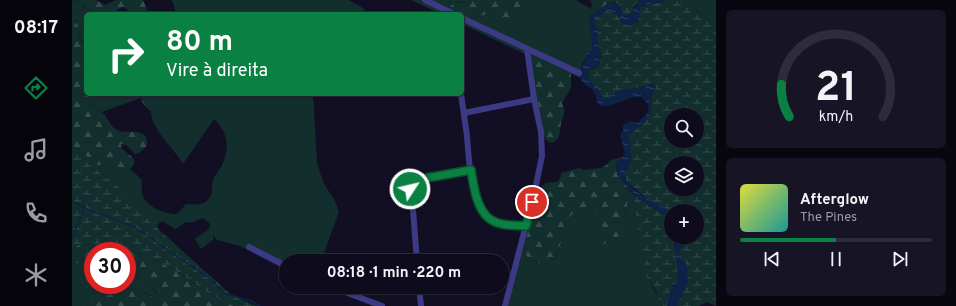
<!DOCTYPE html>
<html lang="pt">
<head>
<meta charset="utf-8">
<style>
	:root { --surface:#0e0b1c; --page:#171425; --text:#f1f3f6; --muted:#9b9ba3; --line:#2e2b3b; --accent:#0b8043 }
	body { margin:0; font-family:Overpass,sans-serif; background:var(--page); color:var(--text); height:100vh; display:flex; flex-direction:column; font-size:15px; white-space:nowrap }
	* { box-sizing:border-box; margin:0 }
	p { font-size:13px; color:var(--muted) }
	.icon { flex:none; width:22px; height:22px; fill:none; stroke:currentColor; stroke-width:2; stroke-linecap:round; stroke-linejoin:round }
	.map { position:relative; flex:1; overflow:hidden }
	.panel { display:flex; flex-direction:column; gap:10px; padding:10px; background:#08060f; width:240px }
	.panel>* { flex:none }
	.banner { position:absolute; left:12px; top:12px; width:380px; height:84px; border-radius:6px; box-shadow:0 1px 3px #0004,0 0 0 1px var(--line); background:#0b8043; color:#fff; overflow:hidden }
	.controls { position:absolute; left:592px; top:108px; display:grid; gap:8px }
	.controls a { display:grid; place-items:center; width:40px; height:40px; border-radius:50%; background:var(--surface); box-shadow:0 1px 3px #0004,0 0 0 1px var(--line); font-size:20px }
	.speed { position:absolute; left:12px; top:242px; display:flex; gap:8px; font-size:20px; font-weight:700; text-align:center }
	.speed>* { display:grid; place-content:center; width:52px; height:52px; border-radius:50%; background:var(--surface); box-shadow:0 1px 3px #0004,0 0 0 1px var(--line); line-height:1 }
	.speed .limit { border:6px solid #d22; background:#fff; color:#111 }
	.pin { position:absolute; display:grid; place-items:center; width:34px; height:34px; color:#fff; margin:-17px; border:2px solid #fff; border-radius:50%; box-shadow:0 1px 4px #0007 }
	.me { position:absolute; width:44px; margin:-22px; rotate:55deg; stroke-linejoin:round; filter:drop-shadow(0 0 3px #0008) }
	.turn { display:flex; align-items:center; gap:14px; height:84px; padding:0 16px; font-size:18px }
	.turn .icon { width:52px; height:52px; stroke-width:2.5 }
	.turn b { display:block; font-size:28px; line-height:34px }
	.panel .tile { flex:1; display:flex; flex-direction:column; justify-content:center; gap:6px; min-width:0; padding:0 14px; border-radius:6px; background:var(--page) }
	.panel .dial { align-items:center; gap:0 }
	.dial svg { height:104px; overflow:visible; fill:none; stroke:var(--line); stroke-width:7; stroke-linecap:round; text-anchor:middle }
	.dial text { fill:var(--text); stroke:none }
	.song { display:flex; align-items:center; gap:12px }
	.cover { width:48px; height:48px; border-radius:6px; background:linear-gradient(135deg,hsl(60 70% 55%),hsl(180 70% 35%)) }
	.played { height:4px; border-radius:2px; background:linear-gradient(90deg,var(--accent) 50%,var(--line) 50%) }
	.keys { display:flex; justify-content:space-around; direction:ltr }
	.trip { position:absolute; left:207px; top:254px; width:230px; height:40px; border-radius:20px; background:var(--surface); box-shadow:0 1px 3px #0004,0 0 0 1px var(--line); font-weight:700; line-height:40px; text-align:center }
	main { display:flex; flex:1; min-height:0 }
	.menu { display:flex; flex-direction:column; width:72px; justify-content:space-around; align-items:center; background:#06040b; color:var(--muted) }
	.menu .icon { width:28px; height:28px }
	.menu .active { color:var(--accent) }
	.menu b { font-size:18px; color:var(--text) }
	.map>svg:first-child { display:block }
	.grass { fill:#122f2e }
	.forest { fill:url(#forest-firs) }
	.wetland { fill:url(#wetland-marsh); fill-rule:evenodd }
	.water { fill:url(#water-ripples) }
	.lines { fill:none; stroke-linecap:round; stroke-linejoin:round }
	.stream { stroke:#0c2247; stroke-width:1.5 }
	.river { stroke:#0c2247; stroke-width:10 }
	.street { stroke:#3c3a84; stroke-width:6 }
	.route-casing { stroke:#07532c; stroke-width:10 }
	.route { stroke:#0b8043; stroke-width:7 }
</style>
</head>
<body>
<main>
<nav class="menu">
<b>08:17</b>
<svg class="icon active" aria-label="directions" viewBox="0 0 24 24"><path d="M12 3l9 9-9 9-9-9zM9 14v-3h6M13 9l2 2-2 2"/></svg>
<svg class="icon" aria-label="music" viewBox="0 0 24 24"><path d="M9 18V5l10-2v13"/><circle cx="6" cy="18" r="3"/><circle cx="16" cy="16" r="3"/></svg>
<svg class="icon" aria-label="phone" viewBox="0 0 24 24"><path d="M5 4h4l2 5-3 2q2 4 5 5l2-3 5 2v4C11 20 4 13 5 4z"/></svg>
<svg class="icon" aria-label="climate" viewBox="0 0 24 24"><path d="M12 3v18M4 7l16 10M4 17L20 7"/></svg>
</nav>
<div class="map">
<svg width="644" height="306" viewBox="0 0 644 306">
	<defs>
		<pattern id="forest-firs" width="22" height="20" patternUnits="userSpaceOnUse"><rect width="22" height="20" fill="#122f2e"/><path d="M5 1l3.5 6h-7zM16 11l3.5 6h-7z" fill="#344c4d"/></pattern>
		<pattern id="wetland-marsh" width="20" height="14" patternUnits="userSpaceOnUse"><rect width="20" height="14" fill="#122f2e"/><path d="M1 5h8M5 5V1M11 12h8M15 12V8" fill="none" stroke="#344c4d"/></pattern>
		<pattern id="water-ripples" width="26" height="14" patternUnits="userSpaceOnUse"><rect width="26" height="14" fill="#0c2247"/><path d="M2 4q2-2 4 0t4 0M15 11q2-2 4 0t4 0" fill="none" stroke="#2f4163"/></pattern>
	</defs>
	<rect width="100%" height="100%" fill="#120f25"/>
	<g class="grass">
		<path d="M1 0 7 1 12 7 20 12 22 14H14V44C3 37 10 32 4 22 3 20 1 20 0 17 0 13 0 6 0 1Z"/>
		<path d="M99 0H276L291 8 295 14H104L101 2Z"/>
		<path d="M339 0H399L396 3 385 1 383 14H369Z"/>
		<path d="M457 0H504L524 12 519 15 521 50C514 55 505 70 510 79L464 56H457L390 24V17L400 19 415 14H443L454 5Z"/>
		<path d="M617 0H644V27L620 7Z"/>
		<path d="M42 94H67L68 98 30 112 13 102 15 98 19 97 33 99 43 96Z"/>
		<path d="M95 94H241L245 162 251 182 263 201 267 212 249 261H214V270L168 246 145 240 141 235V240L129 249 123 239C129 233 148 228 131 218L119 223 114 222 103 229 92 222H88L85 226 86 230 61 206 46 186 0 151V146L12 154 25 165H34L45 172 58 169C61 172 65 175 68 178 71 182 69 188 70 193 73 207 92 214 105 214L114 204C122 204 129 206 135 201 142 195 139 188 141 181 143 175 146 171 149 167 158 150 157 132 142 119L111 164C102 148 79 129 79 112 89 108 87 99 95 94Z"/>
		<path d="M558 191 562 195 564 219 574 266 573 271 590 306H431L450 252C461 262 470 268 483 258L493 232 494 219 505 210 518 207 527 218 532 230 553 217Z"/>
		<path d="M21 261V285H26L20 292 15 306H0V264Z"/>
		<path d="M55 269 59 270C65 283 84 284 86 299L74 293 42 285H55Z"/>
	</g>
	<g class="forest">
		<path d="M4 0H24L33 5 44 0H71L77 14H54L55 9 51 7 46 9 43 14H22Z"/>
		<path d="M399 0H457C449 15 438 18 422 21L415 14 400 19 390 17V14H383L378 7C384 0 388 3 396 3Z"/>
		<path d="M518 0H543L544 2 535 4 524 12 519 9 520 4Z"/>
		<path d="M0 17C2 20 5 23 6 26 9 35 3 38 14 44V94H42L43 96 41 100 37 102 28 98H15L14 102C19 107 26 108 32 114 36 119 39 127 45 130 54 135 72 126 75 141 76 146 71 150 67 153L63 154 54 145 49 144 50 148C53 152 57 154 60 157 68 167 52 172 45 172L34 165H25L12 154 0 146Z"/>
		<path d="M457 56H464L499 73V88L490 103C495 116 491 113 489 124 487 133 489 138 480 143L475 141 473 138 465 110Z"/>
		<path d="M67 94H95C87 99 89 108 79 112L70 102Z"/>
		<path d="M550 157 544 164 545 174 558 191 550 230 543 242 530 244C533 225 530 222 518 207L505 210 495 219 493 232 483 258C470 268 461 262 450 252L467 191C469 188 471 185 474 183 482 181 488 185 489 173L507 168 512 170 529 168 533 166 539 160Z"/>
		<path d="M8 244 44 247 75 255 109 274 141 296 162 306H15L20 292 26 285C46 285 67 289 85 299V294L83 290 68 280 61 274 59 270 55 269V251H21V261L0 264V249Z"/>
	</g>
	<g class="wetland">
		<path d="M543 0H568L563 5 558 15 555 16 550 14 548 6 544 3Z"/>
		<path d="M596 0H617L620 7 644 27V306L635 302 626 306H602C603 297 605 296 609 288 612 281 610 261 606 254L608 248 618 237H625V211H599L579 202 554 181 553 174 559 161 556 135C568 127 578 119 579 104 579 101 578 102 579 98 580 93 583 91 583 86L579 84 572 87 550 90 546 91 537 98H532L529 96 526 89 519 83 515 73C518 69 520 70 523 68 533 62 527 45 524 37L527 31 522 23 523 18 534 11C542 12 547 15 550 23L560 25 566 21 568 7ZM599 115H625V141H599ZM599 163H625V189H599Z"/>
		<path d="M0 151 46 186 61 206 137 275C145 281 149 286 156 292 165 299 176 302 185 306H162L141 296 109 274 75 255 44 247 8 244 0 249Z"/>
		<path d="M562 195 585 211 599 218V237H606L602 240C602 254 608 266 608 279 600 286 597 296 598 306H590C587 300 585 294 582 287 578 279 571 276 573 266L564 219Z"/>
	</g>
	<g class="water">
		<path d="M568 0H596L568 7C565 17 570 21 558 26L550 23C547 15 542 12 534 11L523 18 522 23 527 31 524 37C527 46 531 58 525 67L518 70 515 73 519 83 526 88 529 96 532 98H537L546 91 550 90 559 89 582 84C584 91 579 94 578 99 578 103 580 108 579 112 576 122 565 129 556 135L558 138 559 161C559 166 554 170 553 175 552 189 589 206 599 211V218C580 209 563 199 551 181 546 175 543 172 544 164L553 154 548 135 551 131V125L558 121 565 123 573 116 577 110 575 103 570 97C555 95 541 108 531 106 522 104 526 97 522 92 520 88 515 87 512 84 504 74 511 68 514 58 514 55 513 54 516 52 517 51 519 51 521 50L517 22 519 15 535 4 544 3 547 4 550 14 557 15Z"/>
		<path d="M606 237H618L608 248 606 253 609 260 614 263C613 271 612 280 609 287 606 295 603 298 602 306H598L597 298 600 283H604L608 279C608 266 602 254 602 240Z"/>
	</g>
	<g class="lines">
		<g class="stream">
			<path d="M0 201 17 210 55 224 72 233 113 262 135 276 152 293 179 301 188 306"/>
			<path d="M0 238 12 209"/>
		</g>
		<path class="river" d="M600 306 601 301 611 281 610 267"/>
		<g class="street">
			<path d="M353 0 382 14"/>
			<path d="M390 18 507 73"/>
			<path d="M389 94C391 108 393 122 395 136 397 160 398 208 421 221 430 227 444 225 454 226"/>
			<path d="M392 113 462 99"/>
			<path d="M177 247 214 266"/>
			<path d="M345 261 339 184 343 181 399 170"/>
			<path d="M260 287 310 306"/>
			<path d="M347 287 349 306"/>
			<path d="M433 306 463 190 470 156 469 132 462 99 455 49"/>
		</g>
	</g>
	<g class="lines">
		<g class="route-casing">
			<path id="route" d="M338 189 339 184 343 180 399 170C402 188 405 217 426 223 434 226 445 225 454 226L460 202"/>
		</g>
		<use href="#route" class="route"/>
	</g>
</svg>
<div class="controls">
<a><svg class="icon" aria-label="search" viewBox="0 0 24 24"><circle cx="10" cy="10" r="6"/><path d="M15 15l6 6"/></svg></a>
<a><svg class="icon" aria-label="layers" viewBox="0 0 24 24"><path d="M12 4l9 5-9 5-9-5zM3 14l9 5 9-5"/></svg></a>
<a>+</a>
</div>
<div class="speed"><div class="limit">30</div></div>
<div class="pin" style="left:460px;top:202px;background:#d93025"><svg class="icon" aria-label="arrive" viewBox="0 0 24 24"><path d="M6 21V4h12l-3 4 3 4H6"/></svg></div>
<svg class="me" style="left:338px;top:189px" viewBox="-20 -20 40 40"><circle r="17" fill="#0b8043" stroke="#fff" stroke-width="3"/><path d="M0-11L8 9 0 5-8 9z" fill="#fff"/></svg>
<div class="trip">08:18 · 1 min · 220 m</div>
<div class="banner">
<div class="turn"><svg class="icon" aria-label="right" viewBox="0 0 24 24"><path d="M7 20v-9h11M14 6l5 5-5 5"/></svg><div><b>80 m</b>Vire à direita</div></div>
</div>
</div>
<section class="panel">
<div class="tile dial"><svg viewBox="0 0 100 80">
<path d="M14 69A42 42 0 1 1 86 69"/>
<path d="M14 69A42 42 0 0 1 8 44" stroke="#0b8043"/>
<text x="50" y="56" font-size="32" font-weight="700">21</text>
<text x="50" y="72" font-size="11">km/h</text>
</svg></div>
<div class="tile">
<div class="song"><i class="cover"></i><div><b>Afterglow</b><p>The Pines</p></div></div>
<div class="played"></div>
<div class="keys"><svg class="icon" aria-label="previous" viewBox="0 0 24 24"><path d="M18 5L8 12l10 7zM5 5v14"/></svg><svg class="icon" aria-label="pause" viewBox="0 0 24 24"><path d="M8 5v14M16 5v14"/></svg><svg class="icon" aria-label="next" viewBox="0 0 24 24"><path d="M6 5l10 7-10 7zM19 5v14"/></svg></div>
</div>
</section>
</main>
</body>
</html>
